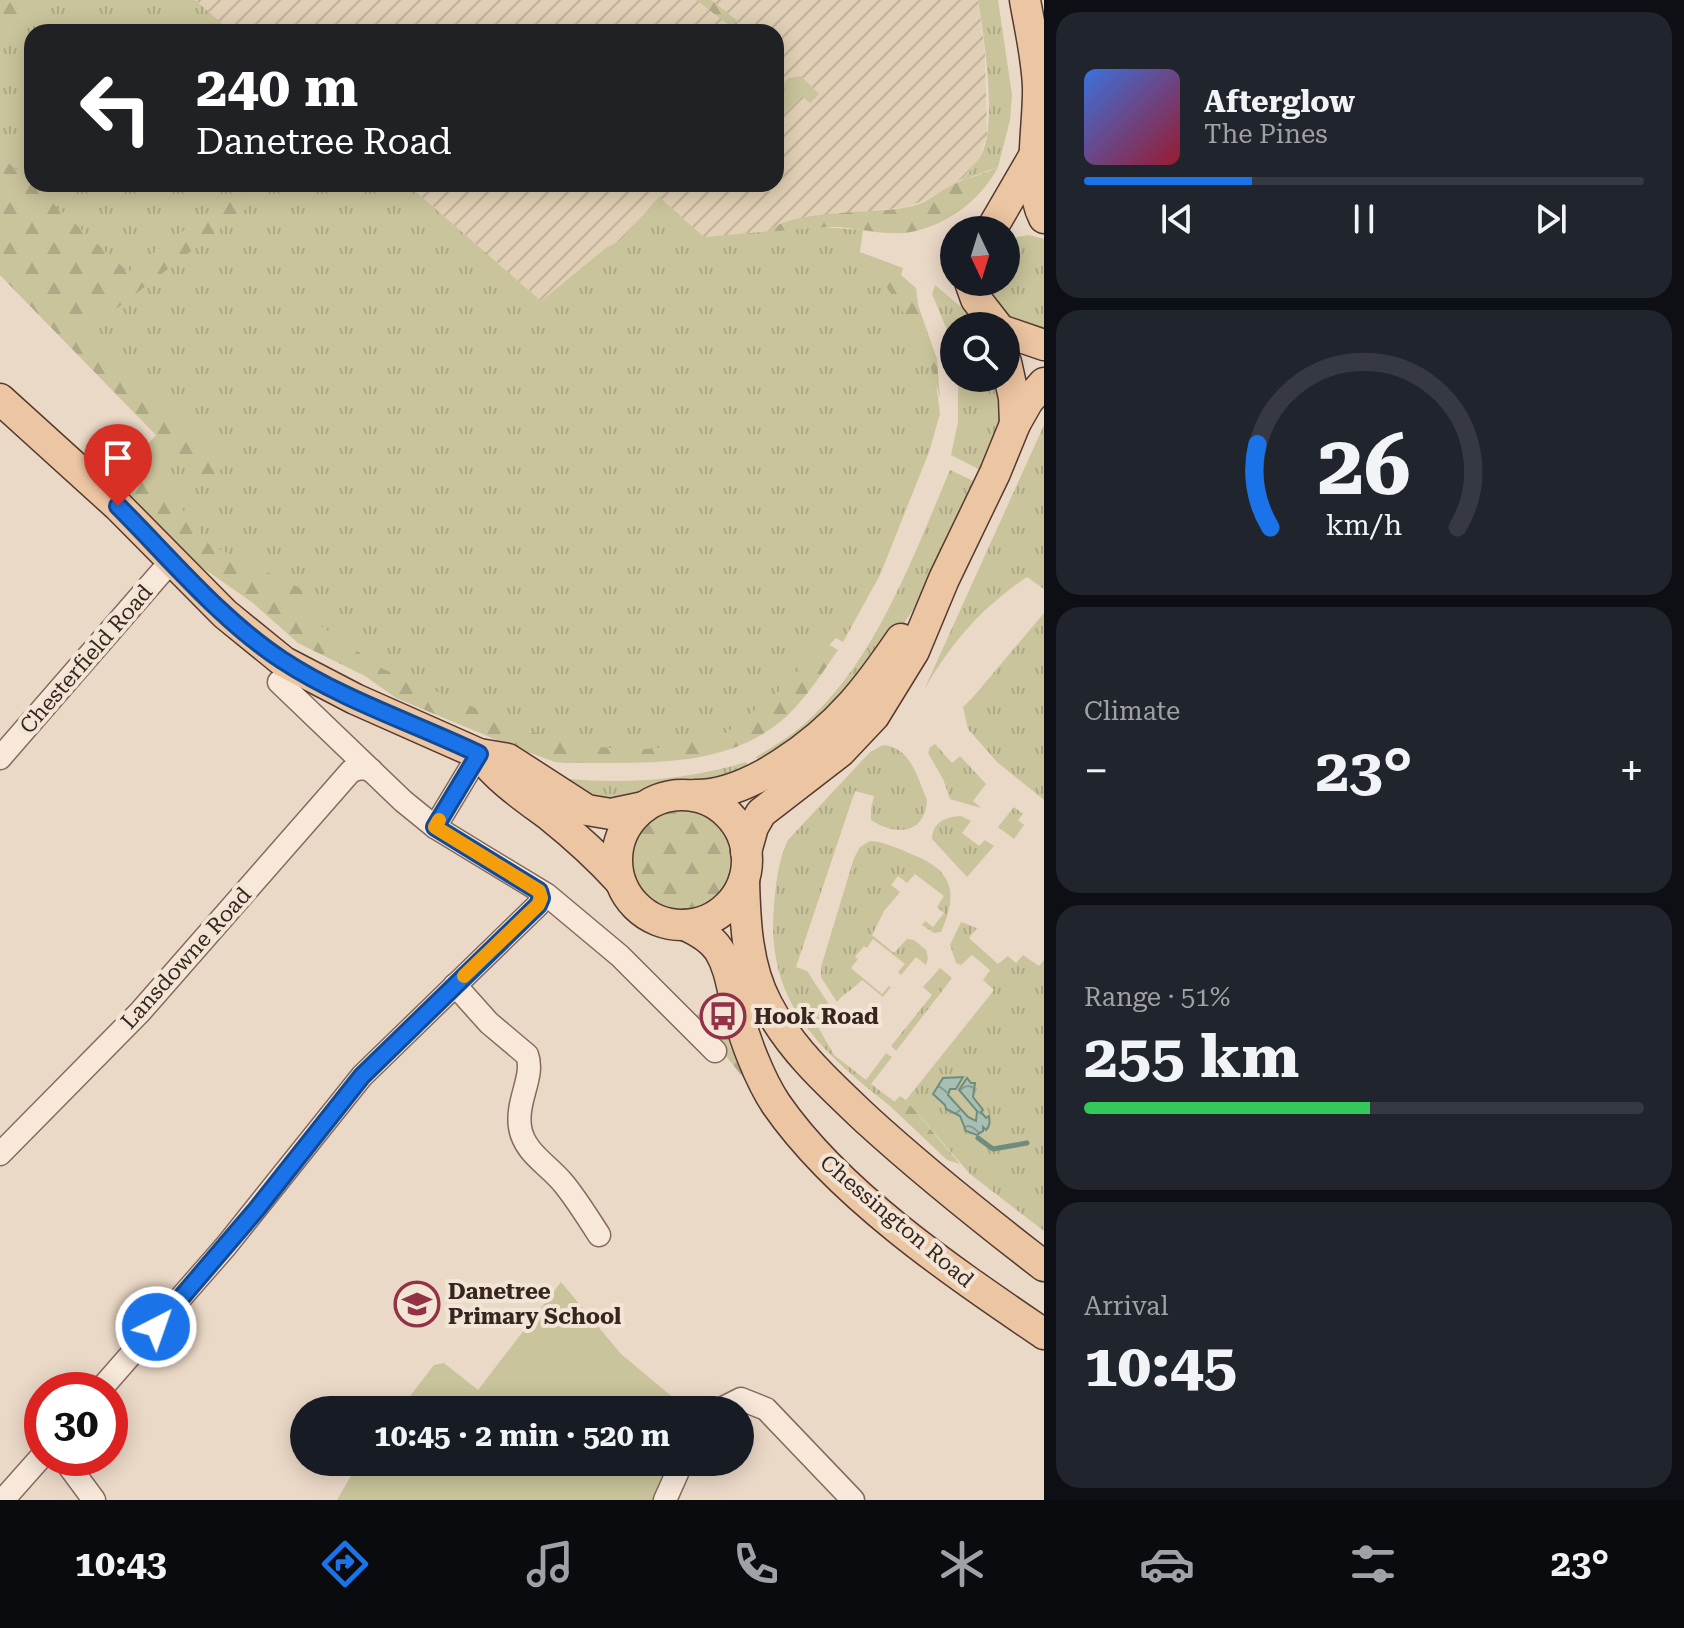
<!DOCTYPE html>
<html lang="en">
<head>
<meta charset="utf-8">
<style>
	:root { --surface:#171b24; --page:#20242c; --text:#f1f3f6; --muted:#9ea1a6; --line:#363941; --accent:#1a73e8 }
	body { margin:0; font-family:"Roboto Serif",serif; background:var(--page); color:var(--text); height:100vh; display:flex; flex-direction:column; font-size:30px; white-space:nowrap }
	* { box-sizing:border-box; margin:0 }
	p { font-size:26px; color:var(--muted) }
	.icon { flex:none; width:44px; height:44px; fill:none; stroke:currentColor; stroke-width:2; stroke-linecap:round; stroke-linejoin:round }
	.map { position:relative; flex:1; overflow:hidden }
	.drawer { display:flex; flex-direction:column; gap:12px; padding:12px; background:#0d0f14; width:640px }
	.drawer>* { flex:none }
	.banner { position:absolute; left:24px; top:24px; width:760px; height:168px; border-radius:24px; box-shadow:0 4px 20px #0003; background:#202124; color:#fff; overflow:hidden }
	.needle { width:52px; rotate:176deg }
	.tools { position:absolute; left:940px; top:216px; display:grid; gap:16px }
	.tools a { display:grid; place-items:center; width:80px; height:80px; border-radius:50%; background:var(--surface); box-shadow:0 4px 20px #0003; font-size:40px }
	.speed { position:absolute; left:24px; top:1372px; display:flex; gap:16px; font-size:40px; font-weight:700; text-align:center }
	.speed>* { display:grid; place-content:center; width:104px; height:104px; border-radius:50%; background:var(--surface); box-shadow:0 4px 20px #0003; line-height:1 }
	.speed .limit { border:12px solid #d22; background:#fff; color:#111 }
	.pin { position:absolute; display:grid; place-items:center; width:68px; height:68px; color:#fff; margin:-82px -34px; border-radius:50% 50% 50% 0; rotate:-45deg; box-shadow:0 0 8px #0007 }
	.pin .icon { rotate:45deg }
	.me { position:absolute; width:88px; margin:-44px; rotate:41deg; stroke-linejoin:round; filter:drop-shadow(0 0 6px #0008) }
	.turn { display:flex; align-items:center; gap:28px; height:168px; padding:0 40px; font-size:36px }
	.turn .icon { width:104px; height:104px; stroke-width:2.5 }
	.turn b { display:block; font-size:56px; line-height:68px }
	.big { font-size:60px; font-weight:700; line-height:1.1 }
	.drawer .card { flex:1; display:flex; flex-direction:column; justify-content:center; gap:12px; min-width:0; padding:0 28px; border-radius:24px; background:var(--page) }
	.drawer .dial { align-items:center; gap:0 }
	.dial svg { height:208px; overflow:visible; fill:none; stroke:var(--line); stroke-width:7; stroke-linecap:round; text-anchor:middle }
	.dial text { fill:var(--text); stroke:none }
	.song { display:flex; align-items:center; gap:24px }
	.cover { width:96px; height:96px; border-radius:12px; background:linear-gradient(135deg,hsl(220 70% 55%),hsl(350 70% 35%)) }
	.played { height:8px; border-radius:4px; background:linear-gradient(90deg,var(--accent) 30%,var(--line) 30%) }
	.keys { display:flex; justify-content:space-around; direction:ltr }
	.heat { display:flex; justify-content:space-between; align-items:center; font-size:44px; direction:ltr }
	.charge { height:12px; border-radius:6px; background:linear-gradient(90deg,#34c759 51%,var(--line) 0) }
	.trip { position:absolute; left:290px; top:1396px; width:464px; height:80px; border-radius:40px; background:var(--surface); box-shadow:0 4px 20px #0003; font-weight:700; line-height:80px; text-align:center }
	.tabs { display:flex; height:128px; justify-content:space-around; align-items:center; background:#090b0e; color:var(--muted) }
	.tabs .icon { width:56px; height:56px }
	.tabs .selected { color:var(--accent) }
	.tabs b { font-size:36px; color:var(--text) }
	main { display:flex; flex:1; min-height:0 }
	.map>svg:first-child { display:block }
	.farmland { fill:url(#farmland-furrows) }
	.grass { fill:url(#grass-tufts) }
	.forest { fill:url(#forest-firs) }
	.park { fill:#c9c49b }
	.water { fill:url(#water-waves); stroke:#6f8d7f; stroke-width:2 }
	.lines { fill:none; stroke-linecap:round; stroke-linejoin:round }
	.stream { stroke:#6f8d7f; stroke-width:5 }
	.minor-casing { stroke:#866a5e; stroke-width:25 }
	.major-casing { stroke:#543a31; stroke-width:33 }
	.minor { stroke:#f7e8da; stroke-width:22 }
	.major { stroke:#ecc5a2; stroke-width:30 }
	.route-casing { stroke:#114b97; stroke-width:20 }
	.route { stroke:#1a73e8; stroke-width:14 }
	.slow { stroke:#f59e0b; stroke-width:14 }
	.labels { text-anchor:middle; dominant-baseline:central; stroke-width:8; stroke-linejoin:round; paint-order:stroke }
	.street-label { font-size:22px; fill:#372620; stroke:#f3e5d6 }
	.poi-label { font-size:22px; font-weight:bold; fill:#372620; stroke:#f3e5d6; text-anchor:start }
</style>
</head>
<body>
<main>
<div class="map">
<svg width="1044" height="1500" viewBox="0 0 1044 1500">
	<defs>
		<pattern id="farmland-furrows" width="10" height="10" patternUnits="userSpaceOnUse" patternTransform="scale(2)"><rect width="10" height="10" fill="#e1d0b5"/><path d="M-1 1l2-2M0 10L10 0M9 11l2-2" fill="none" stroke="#c2b29b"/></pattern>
		<pattern id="grass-tufts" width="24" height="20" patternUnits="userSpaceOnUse" patternTransform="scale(2)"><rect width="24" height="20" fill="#c9c49b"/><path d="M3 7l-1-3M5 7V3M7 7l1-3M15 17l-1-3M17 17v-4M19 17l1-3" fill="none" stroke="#ada885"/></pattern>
		<pattern id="forest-firs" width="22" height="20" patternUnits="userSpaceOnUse" patternTransform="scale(2)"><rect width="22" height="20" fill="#c9c49b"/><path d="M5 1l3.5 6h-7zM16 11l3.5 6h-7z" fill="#ada885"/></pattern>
		<pattern id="water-waves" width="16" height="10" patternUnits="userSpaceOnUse" patternTransform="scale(2)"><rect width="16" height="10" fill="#a8c0b3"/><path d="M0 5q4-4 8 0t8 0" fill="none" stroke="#8a9c91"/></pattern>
	</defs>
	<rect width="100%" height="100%" fill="#ebd9c7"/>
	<path class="farmland" d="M195 0H978L985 53 987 134 979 160 964 177 937 196 906 207 807 218 779 224 767 232 704 237 659 198 620 241 607 247 541 301 407 184H776V32H232Z"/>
	<g class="grass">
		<path d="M0 0H195L232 32H32V184H407L541 301 607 247 620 241 659 197 704 237 819 227 863 230 860 252 920 330 936 383 940 414 929 452 880 575 843 642 836 638 783 695 727 733 648 752 556 745 389 686 112 486 156 435 0 275Z"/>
		<path d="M978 0H998L1012 95 1010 120 998 167 960 181C971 171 981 160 985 145 995 112 984 35 978 0Z"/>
		<path d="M801 76 819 94 810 103 802 96 776 122 777 87 789 78Z"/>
		<path d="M1029 235 1044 239V334L1013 323 978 282H1006V239Z"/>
		<path d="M935 285 960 306 976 326H954V347L932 294Z"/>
		<path d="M958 378H1001L1003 428 986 473 951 455 958 422Z"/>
		<path d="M1044 425V589L1027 577C981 608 952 642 924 690Z"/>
		<path d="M950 470 980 484 925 592 870 674 760 766 756 757C772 747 788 738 802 726 875 663 913 557 950 470Z"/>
		<path d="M1044 613V800L997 762 968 729 963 707 974 696Z"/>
		<path d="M935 744 952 763 960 756 986 784 973 801 981 808 950 799 943 779 928 753 930 747Z"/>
		<path d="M883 745C911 747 918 779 927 800 925 835 895 836 871 820V809L874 796 855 791 796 967 807 971 832 1009 818 1027 834 1055 866 1080 886 1053 892 1057 871 1084 895 1102 890 1106C821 1051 765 1003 774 905 776 883 778 861 788 840L870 752Z"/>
		<path d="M746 762 749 771 694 784 662 785 612 806 564 784 568 779C628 784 688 780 746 762Z"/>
		<path d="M1014 807 1023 814 1018 820 1024 825 1014 839 998 827Z"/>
		<path d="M961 816 971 821 962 833 979 846 985 840 994 846 967 877 932 839C933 822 945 817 961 816Z"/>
		<path d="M870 841C884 842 898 848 911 854 953 870 959 892 941 932L934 933 922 925 925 921 933 927 944 913 937 907 944 896 915 874 907 883 898 876 891 885 900 892 884 911 872 935 894 953 907 939 914 940 926 950 928 958 926 965 916 957 901 975 898 972 905 964 873 939 867 948 864 946 855 957 858 959 851 968 882 994 889 986 891 987 883 997 862 980C854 989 845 992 837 1002L821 977V967L854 858 860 847Z"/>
		<path d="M961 922 977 928 969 938 998 964 1008 956 1016 963 1023 955 1039 966 1044 960V1231L970 1174 906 1100 994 990 983 980 990 970 972 955 961 965 956 963 950 945Z"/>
		<path d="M940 968 952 978 896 1051 891 1046 932 995 923 987Z"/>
	</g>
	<g class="forest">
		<path d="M8 0H46L0 53V10Z"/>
		<path d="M696 0H711L739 22 733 28Z"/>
		<path d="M0 155 128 272 234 193 243 191 253 200 251 205 86 332 226 463 206 487 171 450 151 469 209 544 304 590 307 596 308 617 383 669 530 731 569 744 632 750 658 748 726 733 786 685 823 641 838 650C823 672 808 695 789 714 729 771 643 762 566 763L555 762 511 746 396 698 365 676 298 643 253 603 190 559 112 486 156 435 0 275Z"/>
		<path d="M998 167C981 201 942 229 904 233 881 235 858 228 835 227 813 227 790 230 767 232 794 208 876 215 913 206 932 201 945 186 963 180 975 176 986 173 998 167Z"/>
		<path d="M860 252 903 268 901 275 916 288 918 305 937 359 940 399C926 338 897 300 860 252Z"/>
		<circle cx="682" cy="860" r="53"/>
		<path d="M717 1006 731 1049 756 1089 753 1090 694 1016Z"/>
		<path d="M900 1096 906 1100 960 1164 947 1160 890 1106Z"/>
	</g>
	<g class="park">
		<path d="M561 1282 621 1354 688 1410H399L434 1365 444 1363 478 1390Z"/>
		<path d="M359 1462H676L660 1500H337Z"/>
	</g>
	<path class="water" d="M963 1077 956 1089H950L948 1095 968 1117 976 1121 977 1111 959 1090 967 1078 971 1083H975L973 1097 983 1110 981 1112 986 1118 989 1116C990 1122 990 1126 986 1130L983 1127V1131L977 1135 966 1131 960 1116 946 1109 945 1105 933 1094 943 1078Z"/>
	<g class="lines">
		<path class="stream" d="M978 1138 993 1149 1027 1143"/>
		<g class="minor-casing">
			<g id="minor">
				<path d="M279 682 403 801 435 827 547 895 620 956 715 1051"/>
				<path d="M0 758 172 560"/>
				<path d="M435 827 479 754"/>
				<path d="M455 985 489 1023 527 1055C535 1076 516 1100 520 1127 524 1153 549 1165 564 1184 577 1200 588 1218 599 1235"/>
				<path d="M0 1154 140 1012 351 771 361 768 371 770"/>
				<path d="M100 1390 226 1246 362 1076 538 905 541 898 539 891"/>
				<path d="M719 1410 741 1399 766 1409 853 1500"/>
				<path d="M63 1458 94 1500"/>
				<path d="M3 1500 42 1456"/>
				<path d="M665 1500 682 1462"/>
			</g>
		</g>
		<g class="major-casing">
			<g id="major">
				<path d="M1025 0C1030 29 1037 58 1038 87 1039 127 1026 183 1044 218"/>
				<path d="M991 230 1034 156"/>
				<path d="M970 282 976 299 997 326"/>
				<path d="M1006 332 1044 345"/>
				<path d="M1006 362 1014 398 1015 424"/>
				<path d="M0 399 118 506 225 614 284 662 355 699 479 754 508 759 587 810 611 814 644 807"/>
				<path d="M479 754C500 781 523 796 550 816 575 836 598 857 620 881"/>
				<circle cx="682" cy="860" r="65"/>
				<path d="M695 795C749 796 817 743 852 704 870 684 886 661 901 639"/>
				<path d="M746 852 753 827 761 813 840 752 874 716 914 651 944 579 995 473 1015 424 1028 401 1044 383"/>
				<path d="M744 880C745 921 747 967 767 1004 791 1050 829 1084 866 1119 923 1171 983 1219 1044 1266"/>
				<path d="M685 925C698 931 711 938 719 950 730 968 732 988 737 1008 743 1037 760 1080 776 1104 839 1195 953 1272 1044 1334"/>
			</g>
		</g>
		<use href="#minor" class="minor"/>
		<use href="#major" class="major"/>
	</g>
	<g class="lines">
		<g class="route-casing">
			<path id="route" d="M118 506C169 557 221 620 282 660 343 700 414 723 479 754L435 827 539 891 541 898 538 905 362 1076 256 1210 156 1327"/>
		</g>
		<use href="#route" class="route"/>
		<path class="slow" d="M439 820 435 827 539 891 541 898 538 905 464 976"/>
	</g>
	<defs>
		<g id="bus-ring" transform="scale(2.3)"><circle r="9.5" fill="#f3e5d6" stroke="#913247" stroke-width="1.5"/><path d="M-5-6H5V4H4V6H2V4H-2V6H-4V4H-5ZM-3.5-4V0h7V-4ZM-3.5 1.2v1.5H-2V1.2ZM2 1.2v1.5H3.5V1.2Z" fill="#913247"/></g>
		<g id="school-ring" transform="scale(2.3)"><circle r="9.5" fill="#f3e5d6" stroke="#913247" stroke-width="1.5"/><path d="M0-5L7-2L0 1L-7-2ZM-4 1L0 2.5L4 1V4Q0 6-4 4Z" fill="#913247"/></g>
	</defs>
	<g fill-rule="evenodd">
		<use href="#bus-ring" x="723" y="1016"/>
		<use href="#school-ring" x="417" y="1304"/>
	</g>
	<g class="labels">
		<g class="street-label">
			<text transform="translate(86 659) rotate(-49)">Chesterfield Road</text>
			<text transform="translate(186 958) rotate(-48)">Lansdowne Road</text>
			<text transform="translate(897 1221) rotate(40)">Chessington Road</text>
		</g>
		<g class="poi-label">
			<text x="754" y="1016">Hook Road</text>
			<text x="448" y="1291">Danetree<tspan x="448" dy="25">Primary School</tspan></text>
		</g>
	</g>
</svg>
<div class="tools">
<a><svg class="needle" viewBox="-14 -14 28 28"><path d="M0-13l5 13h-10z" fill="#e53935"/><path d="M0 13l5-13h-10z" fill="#9ea1a6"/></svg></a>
<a><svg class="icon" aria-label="search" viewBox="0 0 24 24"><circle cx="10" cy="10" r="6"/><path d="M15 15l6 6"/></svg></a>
</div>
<div class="speed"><div class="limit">30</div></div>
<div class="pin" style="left:118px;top:506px;background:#d93025"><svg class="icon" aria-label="arrive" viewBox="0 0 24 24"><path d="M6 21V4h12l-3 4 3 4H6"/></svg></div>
<svg class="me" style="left:156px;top:1327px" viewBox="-20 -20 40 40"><circle r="17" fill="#1a73e8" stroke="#fff" stroke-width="3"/><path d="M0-11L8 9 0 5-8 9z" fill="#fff"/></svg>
<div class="trip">10:45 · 2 min · 520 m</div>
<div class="banner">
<div class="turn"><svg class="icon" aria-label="left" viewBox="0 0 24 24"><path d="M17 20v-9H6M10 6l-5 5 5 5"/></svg><div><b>240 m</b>Danetree Road</div></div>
</div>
</div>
<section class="drawer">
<div class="card">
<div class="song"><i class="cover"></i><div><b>Afterglow</b><p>The Pines</p></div></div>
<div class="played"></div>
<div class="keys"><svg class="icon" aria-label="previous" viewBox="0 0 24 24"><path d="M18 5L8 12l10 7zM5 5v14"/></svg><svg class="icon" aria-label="pause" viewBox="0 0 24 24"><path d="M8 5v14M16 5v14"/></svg><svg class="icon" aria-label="next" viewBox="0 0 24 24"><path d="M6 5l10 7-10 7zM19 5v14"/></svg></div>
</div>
<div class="card dial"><svg viewBox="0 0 100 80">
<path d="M14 69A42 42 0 1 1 86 69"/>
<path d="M14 69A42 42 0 0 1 9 37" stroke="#1a73e8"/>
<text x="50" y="56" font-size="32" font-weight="700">26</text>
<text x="50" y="72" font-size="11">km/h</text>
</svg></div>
<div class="card"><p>Climate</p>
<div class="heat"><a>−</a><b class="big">23°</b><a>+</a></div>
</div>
<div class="card"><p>Range · 51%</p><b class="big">255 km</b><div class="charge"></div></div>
<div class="card"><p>Arrival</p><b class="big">10:45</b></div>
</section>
</main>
<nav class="tabs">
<b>10:43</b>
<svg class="icon selected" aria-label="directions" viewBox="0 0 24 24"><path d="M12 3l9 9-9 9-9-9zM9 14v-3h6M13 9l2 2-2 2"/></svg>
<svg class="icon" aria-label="music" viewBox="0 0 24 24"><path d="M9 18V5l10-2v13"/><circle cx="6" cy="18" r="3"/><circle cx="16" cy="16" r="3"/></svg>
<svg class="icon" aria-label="phone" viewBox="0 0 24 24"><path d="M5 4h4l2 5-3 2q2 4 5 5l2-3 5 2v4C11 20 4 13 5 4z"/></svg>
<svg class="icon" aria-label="climate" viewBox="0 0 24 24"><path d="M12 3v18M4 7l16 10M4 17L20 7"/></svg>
<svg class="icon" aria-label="car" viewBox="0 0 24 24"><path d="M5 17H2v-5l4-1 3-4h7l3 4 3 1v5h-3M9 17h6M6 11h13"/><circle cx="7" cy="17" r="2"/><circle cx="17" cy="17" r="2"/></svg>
<svg class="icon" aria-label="filters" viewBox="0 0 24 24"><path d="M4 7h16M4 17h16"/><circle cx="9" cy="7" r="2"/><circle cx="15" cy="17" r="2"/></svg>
<b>23°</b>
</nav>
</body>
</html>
